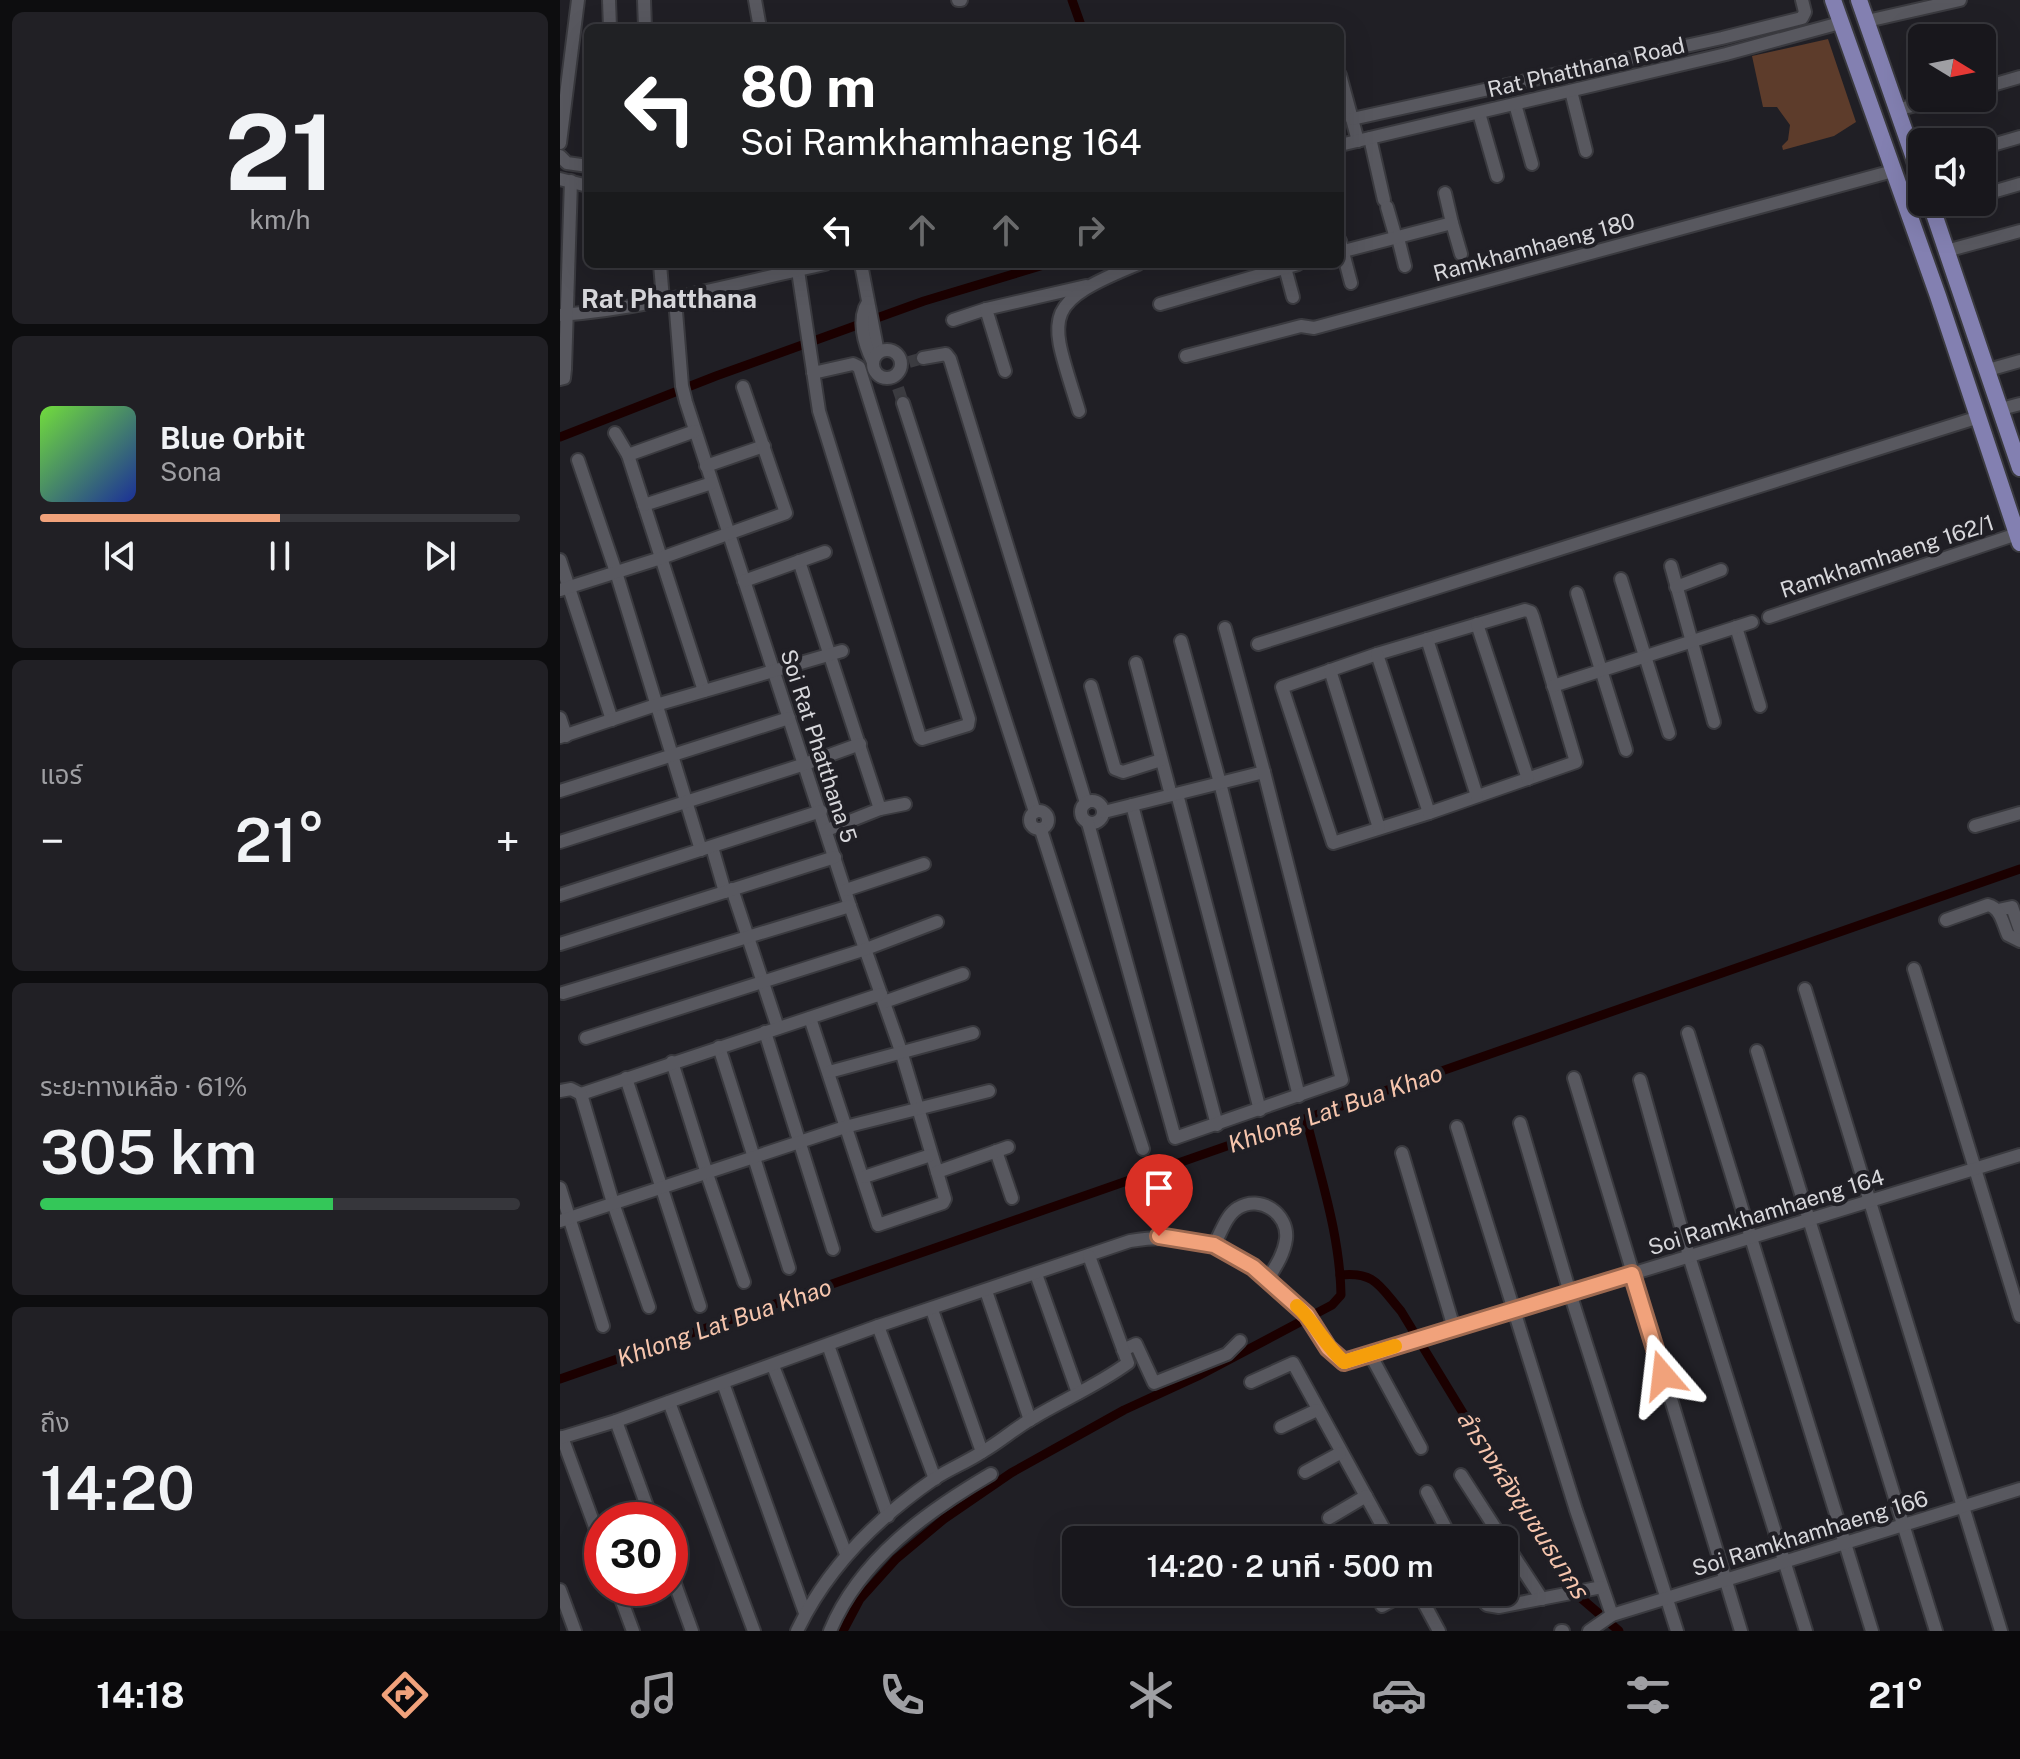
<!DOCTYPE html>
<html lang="th">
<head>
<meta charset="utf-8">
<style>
	:root { --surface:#18171c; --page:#212025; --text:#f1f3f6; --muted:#9f9fa3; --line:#36363b; --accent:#f1a27b }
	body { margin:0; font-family:"Public Sans","Noto Sans Thai",sans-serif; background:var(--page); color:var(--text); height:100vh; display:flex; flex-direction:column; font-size:30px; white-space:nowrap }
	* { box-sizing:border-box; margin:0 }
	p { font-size:26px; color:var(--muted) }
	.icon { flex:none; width:44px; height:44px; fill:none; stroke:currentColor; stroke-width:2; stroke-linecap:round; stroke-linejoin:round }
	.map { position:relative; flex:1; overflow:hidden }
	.details { display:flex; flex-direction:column; gap:12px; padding:12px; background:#0d0d0f; width:560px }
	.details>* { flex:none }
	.banner { position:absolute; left:24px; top:24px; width:760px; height:244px; border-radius:12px; box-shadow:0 8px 32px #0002,0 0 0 2px var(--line); background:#202124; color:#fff; overflow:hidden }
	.needle { width:52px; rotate:100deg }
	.controls { position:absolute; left:1348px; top:24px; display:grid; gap:16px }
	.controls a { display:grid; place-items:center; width:88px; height:88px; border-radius:12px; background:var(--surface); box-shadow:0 8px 32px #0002,0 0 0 2px var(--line); font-size:40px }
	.speed { position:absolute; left:24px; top:1502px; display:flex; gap:16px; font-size:40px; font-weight:700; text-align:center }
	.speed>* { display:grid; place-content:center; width:104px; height:104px; border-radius:50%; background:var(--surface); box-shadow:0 8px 32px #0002,0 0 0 2px var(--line); line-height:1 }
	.speed .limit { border:12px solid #d22; background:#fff; color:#111 }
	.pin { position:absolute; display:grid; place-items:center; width:68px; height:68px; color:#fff; margin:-82px -34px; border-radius:50% 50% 50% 0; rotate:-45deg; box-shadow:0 0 8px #0007 }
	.pin .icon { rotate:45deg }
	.me { position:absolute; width:88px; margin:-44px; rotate:343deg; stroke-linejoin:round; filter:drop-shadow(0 0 6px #0008) }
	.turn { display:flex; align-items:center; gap:28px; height:168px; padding:0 24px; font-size:36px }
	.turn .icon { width:104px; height:104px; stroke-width:2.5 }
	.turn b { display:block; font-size:56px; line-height:68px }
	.lanes { display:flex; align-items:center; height:76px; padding:0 24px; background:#0003; justify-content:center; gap:40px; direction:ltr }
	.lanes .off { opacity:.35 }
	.big { font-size:60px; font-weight:600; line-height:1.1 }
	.details .widget { flex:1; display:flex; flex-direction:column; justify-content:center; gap:12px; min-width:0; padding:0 28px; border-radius:12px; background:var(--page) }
	.details .dial { align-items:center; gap:0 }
	.dial b { font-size:104px; line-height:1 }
	.song { display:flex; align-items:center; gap:24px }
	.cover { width:96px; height:96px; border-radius:12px; background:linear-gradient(135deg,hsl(100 70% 55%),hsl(230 70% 35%)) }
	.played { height:8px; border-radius:4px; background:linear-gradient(90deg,var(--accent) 50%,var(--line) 50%) }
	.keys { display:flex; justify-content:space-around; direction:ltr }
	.heat { display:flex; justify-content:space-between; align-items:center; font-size:44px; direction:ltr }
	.charge { height:12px; border-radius:6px; background:linear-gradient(90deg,#34c759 61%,var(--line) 0) }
	.trip { position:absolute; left:502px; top:1526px; width:456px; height:80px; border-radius:12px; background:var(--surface); box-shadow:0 8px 32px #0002,0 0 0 2px var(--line); font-weight:600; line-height:80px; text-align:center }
	.menu { display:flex; height:128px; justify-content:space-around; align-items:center; background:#0a090b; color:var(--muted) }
	.menu .icon { width:56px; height:56px }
	.menu .current { color:var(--accent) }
	.menu b { font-size:36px; color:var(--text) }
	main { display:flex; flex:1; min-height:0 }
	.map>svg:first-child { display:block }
	.green { fill:#5d3c2b }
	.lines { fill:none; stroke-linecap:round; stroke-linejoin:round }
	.canal { stroke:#1b0000; stroke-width:9 }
	.minor-tunnel { stroke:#3b3b40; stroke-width:12; stroke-dasharray:12 6; stroke-linecap:butt }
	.minor-casing { stroke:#3a3a3f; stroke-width:16 }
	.major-casing { stroke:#3a3a3f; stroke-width:20 }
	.minor { stroke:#58585f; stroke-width:12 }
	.major { stroke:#8380b1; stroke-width:16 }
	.route-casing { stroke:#9d6950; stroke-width:20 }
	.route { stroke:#f1a27b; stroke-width:14 }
	.slow { stroke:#f59e0b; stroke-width:14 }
	.labels { text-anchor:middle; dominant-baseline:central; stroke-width:8; stroke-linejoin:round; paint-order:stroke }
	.street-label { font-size:22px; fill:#d7d7db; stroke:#201f25 }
	.water-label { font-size:24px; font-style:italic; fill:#f6c5ad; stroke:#201f25 }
	.quarter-label { font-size:26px; font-weight:bold; fill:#d7d7db; stroke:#201f25 }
</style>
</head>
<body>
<main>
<section class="details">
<div class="widget dial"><b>21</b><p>km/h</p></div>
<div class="widget">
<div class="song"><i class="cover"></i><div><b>Blue Orbit</b><p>Sona</p></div></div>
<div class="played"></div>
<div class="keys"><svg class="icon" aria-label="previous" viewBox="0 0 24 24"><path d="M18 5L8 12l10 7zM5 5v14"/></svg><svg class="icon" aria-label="pause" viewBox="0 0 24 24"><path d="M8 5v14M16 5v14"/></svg><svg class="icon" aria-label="next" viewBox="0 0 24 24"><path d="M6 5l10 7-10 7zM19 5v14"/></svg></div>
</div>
<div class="widget"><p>แอร์</p>
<div class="heat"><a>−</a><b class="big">21°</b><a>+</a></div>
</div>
<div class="widget"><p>ระยะทางเหลือ · 61%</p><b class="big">305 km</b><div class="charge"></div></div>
<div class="widget"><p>ถึง</p><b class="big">14:20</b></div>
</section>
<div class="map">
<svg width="1460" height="1631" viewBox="0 0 1460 1631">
	<rect width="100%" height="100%" fill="#201f25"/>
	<path class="green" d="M1268 39 1296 122 1274 136 1223 150 1222 146 1228 140 1230 125 1217 107H1203L1192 56Z"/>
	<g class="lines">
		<g class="canal">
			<path d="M512 0 522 28"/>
			<path d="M0 437 156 376 364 301 487 264"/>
			<path d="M780 1275C815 1271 820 1287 841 1311L978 1536 1022 1599 1059 1631"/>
			<path d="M0 1379 1460 869"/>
			<path d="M283 1631 300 1599 336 1559 384 1519 451 1473 564 1410 638 1376 772 1305 781 1295C780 1236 761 1179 747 1122"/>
		</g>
		<g class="minor-tunnel">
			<path d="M349 362 363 358"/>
			<path d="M338 388 343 403"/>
		</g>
		<g class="minor-casing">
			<g id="minor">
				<path d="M49 0 50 28"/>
				<path d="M84 0 85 28"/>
				<path d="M195 0 200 28"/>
				<path d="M398 0H401"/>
				<path d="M1307 21 1400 0"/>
				<path d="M780 75 798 141"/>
				<path d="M1422 88 1460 77"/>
				<path d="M1011 91 1026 151"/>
				<path d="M955 104 972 164"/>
				<path d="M1336 110 1384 98"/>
				<path d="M919 113 937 176"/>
				<path d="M792 119 1162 38 1242 18 1245 12 1242 0"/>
				<path d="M810 138 824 200"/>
				<path d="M0 143 18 0"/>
				<path d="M780 145 1166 54 1280 23"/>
				<path d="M1422 148 1460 137"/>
				<path d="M0 156 7 163 28 166"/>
				<path d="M0 179 28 186"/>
				<path d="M885 193 892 223"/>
				<path d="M1422 195 1460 184"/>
				<path d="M827 207 836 238"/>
				<path d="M1372 210 1399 202"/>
				<path d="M838 238 845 266"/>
				<path d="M780 241 791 283"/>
				<path d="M1386 251 1460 231"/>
				<path d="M780 252 892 223 901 254"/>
				<path d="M100 264 103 300"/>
				<path d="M237 264 259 411 360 737 362 739 408 725 409 719 299 367 293 364 253 373"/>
				<path d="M301 264 318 353"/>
				<path d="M724 264 733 297"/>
				<path d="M115 299 122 386 126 402 290 906 341 1051 385 1199 383 1203 318 1225 250 1018"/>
				<path d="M308 302C297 319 304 344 313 362"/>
				<path d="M600 304 738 264"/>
				<path d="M0 315C90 308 177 283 265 264"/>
				<path d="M393 320 426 309"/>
				<circle cx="327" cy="364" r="14"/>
				<path d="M626 356 741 326 754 328 1333 171"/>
				<path d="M363 358 386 354 390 359 526 803"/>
				<path d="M1428 370 1460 361"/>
				<path d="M445 371 426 309 526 286"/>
				<path d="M0 379 4 378 5 369 11 181"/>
				<path d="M343 403 475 812"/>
				<path d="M1441 409 1460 404"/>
				<path d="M519 411C490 316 477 305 578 264"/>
				<path d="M55 433 68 455 144 691"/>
				<path d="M68 455 135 431"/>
				<path d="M18 460 56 572 141 850"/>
				<path d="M146 466 204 446"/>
				<path d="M84 505 152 483"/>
				<path d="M0 560 52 720"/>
				<path d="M239 561 320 809"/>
				<path d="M1111 566 1154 722"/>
				<path d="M1061 579 1109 733"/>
				<path d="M184 581 265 552"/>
				<path d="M1116 587 1161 570"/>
				<path d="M0 590 101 558 226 513 183 387"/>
				<path d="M1017 593 1066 750"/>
				<path d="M965 610 971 612 973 617 1016 762 869 813 773 843 722 687 817 654Z"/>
				<path d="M1209 617 1457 534"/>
				<path d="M917 624 968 779"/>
				<path d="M1176 627 1200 706"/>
				<path d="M867 639 917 796"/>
				<path d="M621 641 660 783 739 1096"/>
				<path d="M698 644 1419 417"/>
				<path d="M817 654 869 813"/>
				<path d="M576 663 611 795"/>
				<path d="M770 670 819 828"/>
				<path d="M531 686 555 769 563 772 601 760"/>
				<path d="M993 686 1192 622"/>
				<path d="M0 718 6 736"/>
				<path d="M0 737 96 705 282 651"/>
				<path d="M0 791 229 718"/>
				<path d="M617 794 700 1110"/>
				<circle cx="532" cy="812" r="11"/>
				<path d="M572 805 657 1125"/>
				<circle cx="479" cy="820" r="9"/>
				<path d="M544 812 704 772"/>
				<path d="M528 823 615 1138 782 1080 704 772 665 628"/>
				<path d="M1415 826 1460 813"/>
				<path d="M267 830 320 809 345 804"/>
				<path d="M481 830 583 1149"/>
				<path d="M0 842 245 764 300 744"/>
				<path d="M152 847 165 892"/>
				<path d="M172 889 218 1028"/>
				<path d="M286 890 364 864"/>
				<path d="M0 895 261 811"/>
				<path d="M1438 910 1452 907 1460 930"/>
				<path d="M1386 920 1428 905C1441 908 1443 924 1448 935L1460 941"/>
				<path d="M0 944 275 857"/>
				<path d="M1354 969 1460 1316"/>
				<path d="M1245 989 1441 1631"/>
				<path d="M3 993 290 906"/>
				<path d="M324 1002 403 974"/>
				<path d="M205 1032 273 1249"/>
				<path d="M1128 1033 1312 1631"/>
				<path d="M26 1038 306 949 377 922"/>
				<path d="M159 1047 229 1268"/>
				<path d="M1197 1051 1376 1631"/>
				<path d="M112 1062 147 1174 184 1282"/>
				<path d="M269 1072 413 1033"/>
				<path d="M66 1078 140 1306"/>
				<path d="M1014 1078 1181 1631"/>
				<path d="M1080 1080 1129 1256 1246 1631"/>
				<path d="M0 1091 11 1089 21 1094 321 994"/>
				<path d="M21 1094 53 1203 89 1307"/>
				<path d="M960 1123 1010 1293 1117 1631"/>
				<path d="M897 1127 1016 1510 1052 1615"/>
				<path d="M436 1151 452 1198"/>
				<path d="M842 1153 894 1328"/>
				<path d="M377 1172 448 1147"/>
				<path d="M304 1177 371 1155"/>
				<path d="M0 1188 43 1326"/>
				<path d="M0 1221 285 1127 429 1091"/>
				<path d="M654 1245C661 1233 666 1215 678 1208 700 1194 729 1214 726 1239 724 1254 716 1266 708 1279"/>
				<path d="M476 1274 518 1393"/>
				<path d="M426 1291 470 1420"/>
				<path d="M372 1310 422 1452"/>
				<path d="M318 1326 375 1479"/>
				<path d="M268 1345 328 1516"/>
				<path d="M563 1350 576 1344 594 1383 667 1354 680 1341"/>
				<path d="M810 1354 861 1448"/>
				<path d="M213 1366 286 1554"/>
				<path d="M691 1382 733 1363 830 1540"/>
				<path d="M163 1383 245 1613"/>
				<path d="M109 1402 194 1631"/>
				<path d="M56 1421 92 1520"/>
				<path d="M721 1427 757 1410"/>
				<path d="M2 1437 42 1546"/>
				<path d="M0 1438 56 1421 318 1326 570 1241C648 1227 694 1260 745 1314 760 1330 766 1346 784 1362L1460 1155"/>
				<path d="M745 1472 780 1453"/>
				<path d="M901 1475 943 1540"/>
				<path d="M867 1492 892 1540"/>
				<path d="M769 1518 806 1496"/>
				<path d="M944 1541 982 1599"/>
				<path d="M110 1570 132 1631"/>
				<path d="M57 1588 73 1631"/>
				<path d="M0 1590 15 1631"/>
				<path d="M858 1592 879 1631"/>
				<path d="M915 1592 927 1605 939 1607 1042 1587"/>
				<path d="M822 1606 848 1592"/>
				<path d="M237 1631C267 1568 316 1519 374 1479 389 1469 407 1462 422 1452 440 1442 455 1428 473 1418 505 1399 538 1385 568 1363L529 1256"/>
				<path d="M270 1631C300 1559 366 1512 431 1474"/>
				<path d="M1001 1631H1003"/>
				<path d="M1029 1631 1052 1615 1460 1489"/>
			</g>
		</g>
		<g class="major-casing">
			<g id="major">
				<path d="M1273 0 1378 296 1460 543"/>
				<path d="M1299 0 1362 181"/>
				<path d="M1370 202 1460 468"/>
			</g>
		</g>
		<use href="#minor" class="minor"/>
		<use href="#major" class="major"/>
	</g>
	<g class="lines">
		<g class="route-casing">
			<path id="route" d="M599 1236 654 1245 693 1267 747 1315 768 1348 784 1362 1072 1274 1103 1375"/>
		</g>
		<use href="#route" class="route"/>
		<path class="slow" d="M737 1306C755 1323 765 1345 784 1362L835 1346"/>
	</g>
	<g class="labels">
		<g class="street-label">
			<text transform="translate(1026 67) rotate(-13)">Rat Phatthana Road</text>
			<text transform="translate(974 247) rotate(-15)">Ramkhamhaeng 180</text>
			<text transform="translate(1327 556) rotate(-18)">Ramkhamhaeng 162/1</text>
			<text transform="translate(259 746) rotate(72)">Soi Rat Phatthana 5</text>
			<text transform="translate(1206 1212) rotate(-17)">Soi Ramkhamhaeng 164</text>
			<text transform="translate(1250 1533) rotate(-17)">Soi Ramkhamhaeng 166</text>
		</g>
		<g class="water-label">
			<text transform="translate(775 1108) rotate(-19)">Khlong Lat Bua Khao</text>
			<text transform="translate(164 1322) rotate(-19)">Khlong Lat Bua Khao</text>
			<text transform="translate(963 1504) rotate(57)">ลำรางหลังชุมชนธนากร</text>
		</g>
		<g class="quarter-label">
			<text x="109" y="298">Rat Phatthana</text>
		</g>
	</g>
</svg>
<div class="controls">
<a><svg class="needle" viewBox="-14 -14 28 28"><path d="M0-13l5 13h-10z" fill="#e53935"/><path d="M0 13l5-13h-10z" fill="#9f9fa3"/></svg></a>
<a><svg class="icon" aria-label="sound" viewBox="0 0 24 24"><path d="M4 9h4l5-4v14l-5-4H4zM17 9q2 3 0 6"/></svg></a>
</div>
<div class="speed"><div class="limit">30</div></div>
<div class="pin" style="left:599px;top:1236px;background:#d93025"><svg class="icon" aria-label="arrive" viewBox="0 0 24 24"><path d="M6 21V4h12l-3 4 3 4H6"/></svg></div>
<svg class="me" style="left:1103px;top:1375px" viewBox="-20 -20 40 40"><path d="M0-17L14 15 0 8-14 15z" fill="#f1a27b" stroke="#fff" stroke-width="4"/></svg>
<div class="trip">14:20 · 2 นาที · 500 m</div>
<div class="banner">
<div class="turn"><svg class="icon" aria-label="left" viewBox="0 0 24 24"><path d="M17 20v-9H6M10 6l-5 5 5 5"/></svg><div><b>80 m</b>Soi Ramkhamhaeng 164</div></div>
<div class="lanes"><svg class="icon" aria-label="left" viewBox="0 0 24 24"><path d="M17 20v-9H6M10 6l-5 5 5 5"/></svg><svg class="icon off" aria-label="ahead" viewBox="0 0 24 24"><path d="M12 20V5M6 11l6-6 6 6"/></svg><svg class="icon off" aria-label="ahead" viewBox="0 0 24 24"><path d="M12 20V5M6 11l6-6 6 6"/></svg><svg class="icon off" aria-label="right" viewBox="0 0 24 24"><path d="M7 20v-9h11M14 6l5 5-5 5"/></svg></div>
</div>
</div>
</main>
<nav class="menu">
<b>14:18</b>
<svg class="icon current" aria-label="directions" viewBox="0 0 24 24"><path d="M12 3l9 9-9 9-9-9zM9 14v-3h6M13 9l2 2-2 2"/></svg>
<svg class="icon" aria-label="music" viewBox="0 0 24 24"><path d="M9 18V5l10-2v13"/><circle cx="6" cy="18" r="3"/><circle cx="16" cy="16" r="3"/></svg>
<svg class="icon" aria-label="phone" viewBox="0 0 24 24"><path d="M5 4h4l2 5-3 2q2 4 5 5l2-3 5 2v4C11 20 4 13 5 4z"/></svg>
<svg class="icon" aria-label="climate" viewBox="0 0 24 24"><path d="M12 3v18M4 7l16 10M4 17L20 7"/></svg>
<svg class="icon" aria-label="car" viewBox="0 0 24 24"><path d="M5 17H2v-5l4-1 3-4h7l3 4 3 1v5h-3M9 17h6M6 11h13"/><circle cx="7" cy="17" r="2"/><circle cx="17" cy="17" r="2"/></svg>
<svg class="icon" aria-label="filters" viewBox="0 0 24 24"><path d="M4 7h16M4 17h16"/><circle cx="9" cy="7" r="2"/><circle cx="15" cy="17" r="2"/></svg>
<b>21°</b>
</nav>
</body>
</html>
